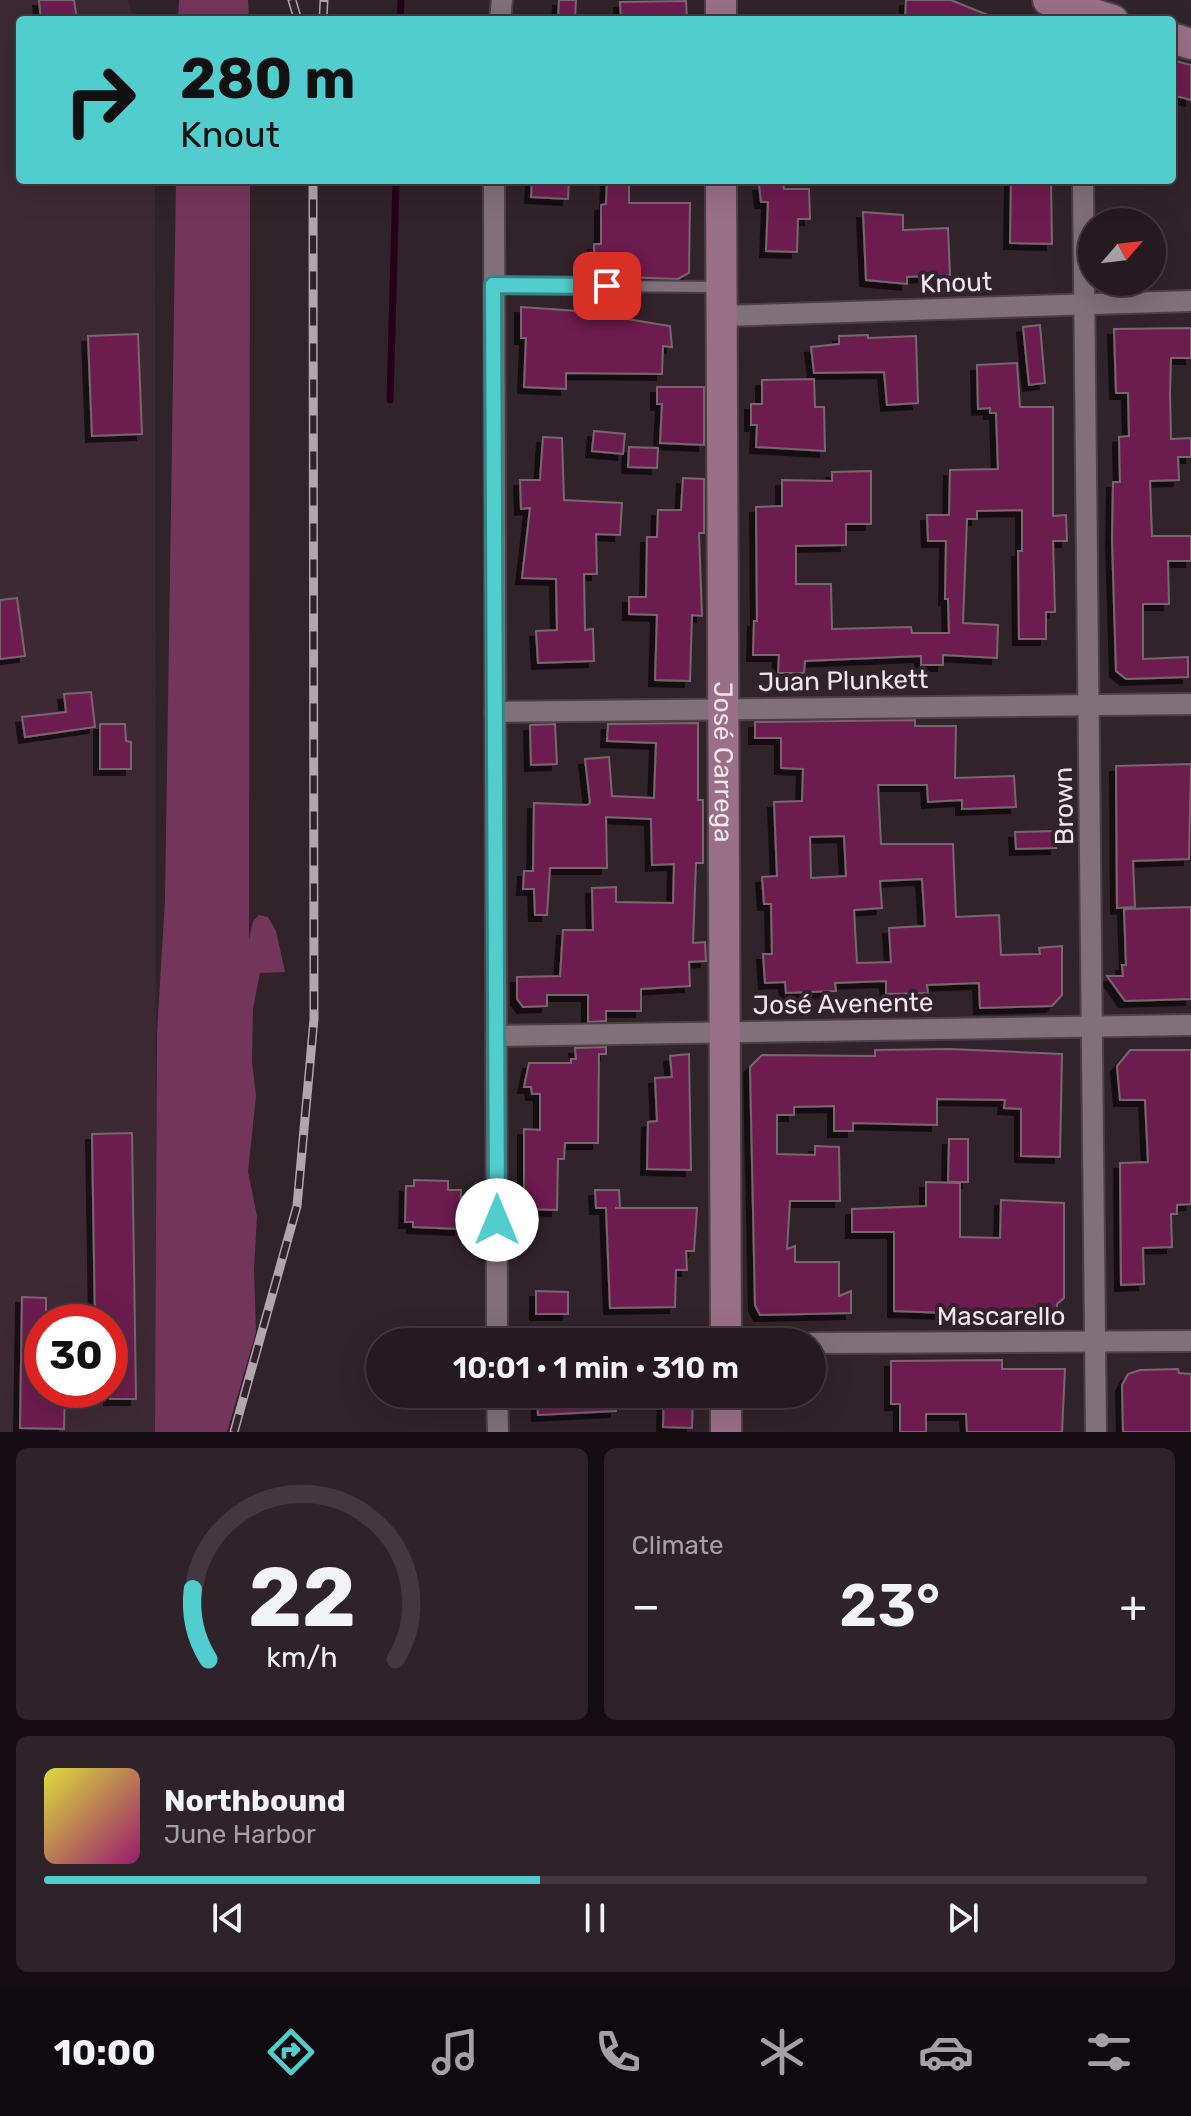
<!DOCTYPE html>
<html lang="en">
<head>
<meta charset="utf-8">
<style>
	:root { --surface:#251a20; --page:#2d2329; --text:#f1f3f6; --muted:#a3a1a5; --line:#42383e; --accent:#52cdce }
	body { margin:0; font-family:Rubik,sans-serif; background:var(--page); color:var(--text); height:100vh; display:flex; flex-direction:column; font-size:30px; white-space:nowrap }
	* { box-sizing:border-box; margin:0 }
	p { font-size:26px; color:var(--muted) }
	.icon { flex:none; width:44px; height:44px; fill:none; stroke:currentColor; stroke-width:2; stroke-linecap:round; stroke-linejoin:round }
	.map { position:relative; height:1432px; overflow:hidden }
	.panel { display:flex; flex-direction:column; gap:16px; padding:16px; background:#140e12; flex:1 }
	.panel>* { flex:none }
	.guide { position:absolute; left:16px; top:16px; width:1160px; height:168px; border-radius:8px; box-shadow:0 8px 32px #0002,0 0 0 2px var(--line); background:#52cdce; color:#111; overflow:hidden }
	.needle { width:52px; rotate:62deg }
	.fabs { position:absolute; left:1078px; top:208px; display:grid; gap:16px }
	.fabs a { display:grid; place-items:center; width:88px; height:88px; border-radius:50%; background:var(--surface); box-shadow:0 8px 32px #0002,0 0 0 2px var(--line); font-size:40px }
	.speed { position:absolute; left:24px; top:1304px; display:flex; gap:16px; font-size:40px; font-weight:700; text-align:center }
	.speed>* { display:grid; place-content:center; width:104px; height:104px; border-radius:50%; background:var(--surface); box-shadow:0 8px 32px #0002,0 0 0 2px var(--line); line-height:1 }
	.speed .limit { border:12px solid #d22; background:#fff; color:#111 }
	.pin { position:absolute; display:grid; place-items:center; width:68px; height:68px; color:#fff; margin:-34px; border-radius:16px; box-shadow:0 4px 12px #0006 }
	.me { position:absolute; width:88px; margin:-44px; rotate:0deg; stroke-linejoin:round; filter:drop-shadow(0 0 6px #0008) }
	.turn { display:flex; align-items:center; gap:28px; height:168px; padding:0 32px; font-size:36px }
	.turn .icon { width:104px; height:104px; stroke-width:2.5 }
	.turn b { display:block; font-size:56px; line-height:68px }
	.big { font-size:60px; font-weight:600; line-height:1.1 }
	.panel .widget { flex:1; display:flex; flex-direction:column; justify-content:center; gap:12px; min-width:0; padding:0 28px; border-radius:12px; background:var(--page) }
	.panel .dial { align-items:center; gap:0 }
	.dial svg { height:208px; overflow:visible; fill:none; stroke:var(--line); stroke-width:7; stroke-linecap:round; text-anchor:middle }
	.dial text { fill:var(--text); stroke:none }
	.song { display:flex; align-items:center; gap:24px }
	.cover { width:96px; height:96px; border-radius:12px; background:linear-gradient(135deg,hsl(60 70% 55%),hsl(320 70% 35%)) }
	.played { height:8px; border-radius:4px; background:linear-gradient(90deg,var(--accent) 45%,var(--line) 45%) }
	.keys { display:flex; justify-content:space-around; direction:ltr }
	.heat { display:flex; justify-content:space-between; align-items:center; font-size:44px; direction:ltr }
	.panel .tiles { flex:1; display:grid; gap:16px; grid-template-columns:1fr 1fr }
	.widget:last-child { grid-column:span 2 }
	.trip { position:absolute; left:366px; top:1328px; width:460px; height:80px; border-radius:40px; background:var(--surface); box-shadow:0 8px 32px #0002,0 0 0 2px var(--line); font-weight:600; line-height:80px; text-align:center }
	.tabs { display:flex; height:128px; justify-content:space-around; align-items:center; background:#0f0a0d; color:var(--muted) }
	.tabs .icon { width:56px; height:56px }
	.tabs .on { color:var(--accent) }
	.tabs b { font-size:36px; color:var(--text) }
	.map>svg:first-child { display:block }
	.built { fill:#3d2934; fill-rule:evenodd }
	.green { fill:#74355a }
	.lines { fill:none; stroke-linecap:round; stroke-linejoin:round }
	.stream { stroke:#250017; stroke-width:7 }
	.building { fill:#6d1e50; stroke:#77666e; stroke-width:2; fill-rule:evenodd; filter:url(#shadow) }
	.lane-casing { stroke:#4c4047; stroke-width:14 }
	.street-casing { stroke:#4c4047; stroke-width:24 }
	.secondary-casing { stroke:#4c4047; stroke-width:34 }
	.lane { stroke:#817079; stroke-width:10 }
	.street { stroke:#817079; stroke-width:20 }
	.secondary { stroke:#9a7087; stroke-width:30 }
	.rail-casing { stroke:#b1a6ab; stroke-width:9 }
	.rail { stroke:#31232a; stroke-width:6; stroke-dasharray:18; stroke-linecap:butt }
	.route-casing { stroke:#358586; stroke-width:20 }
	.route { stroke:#52cdce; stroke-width:14 }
	.labels { text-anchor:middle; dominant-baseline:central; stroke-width:8; stroke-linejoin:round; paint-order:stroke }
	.street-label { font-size:26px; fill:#efe5ea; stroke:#31232a }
</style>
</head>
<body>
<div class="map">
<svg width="1191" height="1432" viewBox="0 0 1191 1432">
	<defs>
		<filter id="shadow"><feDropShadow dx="-6" dy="6" stdDeviation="0" flood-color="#0009"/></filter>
	</defs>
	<rect width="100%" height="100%" fill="#31232a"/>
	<path class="built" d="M0 0H128L134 20H20V180H155L156 1432H0ZM42 1322H110V1390H42Z"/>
	<g class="green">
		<path d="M179 0H248L249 20H178Z"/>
		<path d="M176 180H250L249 940 253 921 259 915 268 917 276 931 285 972 260 973 253 1009 252 1061 256 1096 248 1172 257 1216 254 1269 256 1332 227 1432H155L157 1033 165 900Z"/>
	</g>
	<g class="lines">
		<g class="stream">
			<path d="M400 20 401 0"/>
			<path d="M390 400 396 180"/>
		</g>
	</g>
	<g class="building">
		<path d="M39 0H74L77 20H41Z"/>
		<path d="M559 0H576L575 20H558Z"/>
		<path d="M906 0H951L1000 20H905Z"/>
		<path d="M686 1 687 20H621L620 2Z"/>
		<path d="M1172 60 1191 65V100L1172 95Z"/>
		<path d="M532 180H569L568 199 531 197Z"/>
		<path d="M607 180H629V203H690L689 273 678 279 594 276V244H601V205L606 204Z"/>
		<path d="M1011 180H1051L1052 244 1010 243Z"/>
		<path d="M783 183 784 189H809L810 219H798L797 252 766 251 768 202H761L759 185Z"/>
		<path d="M863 212 903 215V230L948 228 950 275 907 277V284L866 280Z"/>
		<path d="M521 307 579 311 670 326 672 347 663 346 662 374 566 373V389L524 387 526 338H521Z"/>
		<path d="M1040 325 1045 383 1029 385 1023 327Z"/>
		<path d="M1191 328V358H1171L1170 393 1171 439 1191 438V457H1178L1179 480 1150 481 1152 536H1191V561H1168L1169 604H1143V659L1188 657V677L1126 679 1116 671 1112 539 1113 482H1120L1119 437 1129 436 1128 393H1116L1114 329Z"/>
		<path d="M138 334 142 434 92 436 88 336Z"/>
		<path d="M868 335V338L916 336 918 403 887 405 884 372 814 373 811 347 839 344V336Z"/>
		<path d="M1017 363 1020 407H1053V516L1066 515 1067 541H1053L1055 612H1046V639H1019L1018 551H1022V510L977 511V519H967L963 623 998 625 997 658 943 655V665H921V656L805 661 804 673H778L779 655H753L754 621H757L756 507 782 506V480L832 481V472L871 471V524H846V545L796 546V584H831L832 629 911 627 912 633H949L948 599H945L946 541H928L927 515H949L950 470 998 469 996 413H990V408L978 409 977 365Z"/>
		<path d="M814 379 815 407H824L825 451 756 447 757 425H751V404H762V380Z"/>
		<path d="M657 387H704V445L660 443 662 404H657Z"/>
		<path d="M594 431 625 434 623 454 592 451Z"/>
		<path d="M543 437 562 438 564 500 622 503 620 535 596 534 597 574H584L585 630 593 629 594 661 538 663 536 631 557 630 556 579 522 578 530 508 521 509 520 480H540Z"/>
		<path d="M629 447 658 448 657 468 628 467Z"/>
		<path d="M683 478 704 479V533H699L702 616 692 615 690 681 655 680 657 615 629 614V597H646L647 537H657L658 510H681Z"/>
		<path d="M17 598 25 656 0 659V600Z"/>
		<path d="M91 692 95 727 25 737 22 717 66 712 64 694Z"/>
		<path d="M915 720V726H956L955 778 1014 776 1016 807 962 809V800L928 802 927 785H878L881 844H953L956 917 999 915 1001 955 1040 954 1039 948 1062 946V995L1052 1006 980 1008 979 983 927 985 928 993 886 994V981L835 983 836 991 786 993 785 982 765 983 763 954H772L771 904H764L762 877 777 876 774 802 802 801 803 769 781 768V738H755V722ZM844 836 846 876 811 878 810 837ZM922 879 925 926 889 928 891 962 857 963 854 910 882 908 880 881Z"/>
		<path d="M698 723V800H703V863H696L693 943 705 942 706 961 689 962 690 986 641 989V1011H606V1021L588 1022V995H547V1006L523 1007 517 999V977L560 976 563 930H593L592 888 616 887V902L673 903 674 864 652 865 651 819 606 817 607 868H550L547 915H535L534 889H523L524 871H533L534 803 587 805 590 803 585 759 609 757 612 796 654 798 656 743 607 741 608 724Z"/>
		<path d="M100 724H125L126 741 131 742V769H100Z"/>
		<path d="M555 724 557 764 531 765 530 725Z"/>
		<path d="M1191 764 1189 859 1133 861 1135 907 1117 908 1116 766Z"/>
		<path d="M1055 831 1056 848 1016 849 1015 832Z"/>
		<path d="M1191 907V999L1125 1001 1107 976H1123L1122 965H1126L1124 909Z"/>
		<path d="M606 1047V1054H599L598 1143H565L564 1159H558L557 1210 524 1209V1129L540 1130V1094H532L531 1087H524L529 1063H571V1059H576L575 1048Z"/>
		<path d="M950 1049 1062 1054 1060 1157 1021 1156V1109L1004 1108 1005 1100 937 1099V1125L853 1123V1131H834V1106L794 1107V1115H777V1154L815 1155V1146L839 1147 840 1201H790L787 1249 795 1246V1262H839V1296L851 1291V1313L760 1315 755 1305 750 1067 762 1055 875 1056V1050Z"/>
		<path d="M1130 1050H1191V1204L1177 1205V1214H1171L1172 1247 1143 1248 1144 1284 1121 1285 1120 1163 1148 1162 1145 1100H1120L1117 1066Z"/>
		<path d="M689 1054 691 1170 647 1169 648 1122 657 1121 655 1078 672 1077 670 1056Z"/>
		<path d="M132 1133 136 1399H110V1322H95L92 1134Z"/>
		<path d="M949 1139H968V1182H948Z"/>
		<path d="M414 1180 448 1181V1190H461L460 1229 413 1227V1222H405L406 1186H414Z"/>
		<path d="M926 1182 960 1183V1237L1000 1238 1001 1200 1064 1203V1298L1057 1304V1311H1001V1315L894 1311V1232H852V1209L926 1206Z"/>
		<path d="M595 1190H619L620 1208H615H697L694 1251H686L687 1270H676L675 1307 610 1308 606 1208H596Z"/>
		<path d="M536 1291 568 1292V1314H536Z"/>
		<path d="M22 1297 46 1298V1322H42V1390H65L64 1429 20 1428Z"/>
		<path d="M1002 1360V1369H1065L1062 1432H967L966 1414H926V1432H900V1404H891V1361Z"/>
		<path d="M1178 1369 1179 1373 1191 1374V1432H1123L1122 1385 1128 1374 1140 1370Z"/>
		<path d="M537 1394H615L616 1411 538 1415Z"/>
		<path d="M664 1394H693L692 1428 663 1427Z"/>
	</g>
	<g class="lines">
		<g class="lane-casing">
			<path id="lane" d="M493 285 719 287"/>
		</g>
		<g class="street-casing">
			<g id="street">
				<path d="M500 20 502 0"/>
				<path d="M494 180 497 1342"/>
				<path d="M1083 180 1096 1432"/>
				<path d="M722 316 1191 301"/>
				<path d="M495 712 1191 704"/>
				<path d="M496 1036 1191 1025"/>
				<path d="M812 1343 1191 1341"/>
				<path d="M497 1394 498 1432"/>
			</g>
		</g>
		<g class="secondary-casing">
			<g id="secondary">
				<path d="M721 0V20"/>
				<path d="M1048 0 1113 20"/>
				<path d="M1172 38 1191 44"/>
				<path id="s1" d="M721 180 726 1342"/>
				<path d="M726 1394V1432"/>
			</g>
		</g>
		<use href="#lane" class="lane"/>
		<use href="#street" class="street"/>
		<use href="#secondary" class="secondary"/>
		<g class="rail-casing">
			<g id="rail">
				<path d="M292 0 298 20"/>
				<path d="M323 20 324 0"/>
				<path d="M234 1432 297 1206 314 1019 313 180"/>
			</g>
		</g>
		<use href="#rail" class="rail"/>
	</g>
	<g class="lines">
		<g class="route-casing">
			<path id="route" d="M497 1220 493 285 607 286"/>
		</g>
		<use href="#route" class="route"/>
	</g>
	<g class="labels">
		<g class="street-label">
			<text transform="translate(956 283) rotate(-2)">Knout</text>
			<text transform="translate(843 681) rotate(-1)">Juan Plunkett</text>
			<text stroke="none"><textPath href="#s1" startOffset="582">José Carrega</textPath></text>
			<text transform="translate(1064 806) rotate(-91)">Brown</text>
			<text transform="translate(843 1004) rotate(-1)">José Avenente</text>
			<text x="1001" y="1316">Mascarello</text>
		</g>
	</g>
</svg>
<div class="fabs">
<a><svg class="needle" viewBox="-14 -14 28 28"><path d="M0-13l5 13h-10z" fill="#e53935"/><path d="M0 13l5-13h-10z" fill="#a3a1a5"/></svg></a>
</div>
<div class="speed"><div class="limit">30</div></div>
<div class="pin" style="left:607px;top:286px;background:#d93025"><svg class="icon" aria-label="arrive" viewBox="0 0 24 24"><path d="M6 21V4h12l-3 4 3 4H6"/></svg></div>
<svg class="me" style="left:497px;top:1220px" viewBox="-20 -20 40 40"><circle r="19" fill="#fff"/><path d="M0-13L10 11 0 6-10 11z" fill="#52cdce"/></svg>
<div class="trip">10:01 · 1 min · 310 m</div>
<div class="guide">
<div class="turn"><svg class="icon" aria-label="right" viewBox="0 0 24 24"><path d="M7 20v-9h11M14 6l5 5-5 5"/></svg><div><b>280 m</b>Knout</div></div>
</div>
</div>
<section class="panel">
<div class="tiles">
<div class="widget dial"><svg viewBox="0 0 100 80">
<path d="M14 69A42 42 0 1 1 86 69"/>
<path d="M14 69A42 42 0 0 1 8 42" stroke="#52cdce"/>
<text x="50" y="56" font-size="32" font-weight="700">22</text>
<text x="50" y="72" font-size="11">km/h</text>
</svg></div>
<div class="widget"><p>Climate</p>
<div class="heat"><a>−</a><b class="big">23°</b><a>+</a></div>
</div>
<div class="widget">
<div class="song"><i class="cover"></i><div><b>Northbound</b><p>June Harbor</p></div></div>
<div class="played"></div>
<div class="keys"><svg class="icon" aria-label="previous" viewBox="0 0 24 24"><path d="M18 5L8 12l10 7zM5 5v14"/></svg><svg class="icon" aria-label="pause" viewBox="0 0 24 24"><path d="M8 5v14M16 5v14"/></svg><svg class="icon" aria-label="next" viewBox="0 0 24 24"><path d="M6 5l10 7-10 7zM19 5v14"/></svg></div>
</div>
</div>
</section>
<nav class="tabs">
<b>10:00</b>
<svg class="icon on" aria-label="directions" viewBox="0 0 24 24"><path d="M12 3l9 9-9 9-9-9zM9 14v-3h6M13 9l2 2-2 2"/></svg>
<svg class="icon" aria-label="music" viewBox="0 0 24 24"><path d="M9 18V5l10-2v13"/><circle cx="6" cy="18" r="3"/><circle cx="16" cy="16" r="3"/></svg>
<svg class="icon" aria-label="phone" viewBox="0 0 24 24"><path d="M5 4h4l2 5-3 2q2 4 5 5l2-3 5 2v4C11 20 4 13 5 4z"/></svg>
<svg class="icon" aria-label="climate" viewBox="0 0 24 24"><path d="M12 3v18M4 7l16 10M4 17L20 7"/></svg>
<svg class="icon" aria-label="car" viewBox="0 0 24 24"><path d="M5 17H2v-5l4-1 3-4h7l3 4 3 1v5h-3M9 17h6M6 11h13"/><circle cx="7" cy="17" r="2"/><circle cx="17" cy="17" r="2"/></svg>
<svg class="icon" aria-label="filters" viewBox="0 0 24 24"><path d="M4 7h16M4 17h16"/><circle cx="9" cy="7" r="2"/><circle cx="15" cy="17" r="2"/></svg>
</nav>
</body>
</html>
